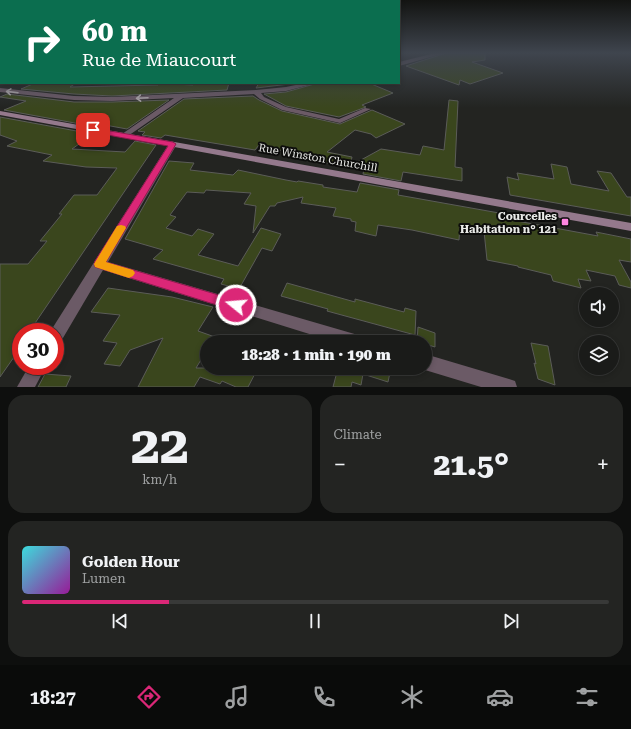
<!DOCTYPE html>
<html lang="en">
<head>
<meta charset="utf-8">
<style>
	:root { --surface:#1a1b19; --page:#232422; --text:#f1f3f6; --muted:#9fa1a2; --line:#383938; --accent:#db2777 }
	body { margin:0; font-family:"Roboto Serif",serif; background:var(--page); color:var(--text); height:100vh; display:flex; flex-direction:column; font-size:15px; white-space:nowrap }
	* { box-sizing:border-box; margin:0 }
	p { font-size:13px; color:var(--muted) }
	.icon { flex:none; width:22px; height:22px; fill:none; stroke:currentColor; stroke-width:2; stroke-linecap:round; stroke-linejoin:round }
	.map { position:relative; height:387px; overflow:hidden }
	.sheet { display:flex; flex-direction:column; gap:8px; padding:8px; background:#0e0f0e; flex:1 }
	.sheet>* { flex:none }
	.guide { position:absolute; left:0px; top:0px; width:400px; height:84px; box-shadow:0 2px 6px #0003,0 0 0 1px var(--line); background:#0b6e4f; color:#fff; overflow:hidden }
	.fabs { position:absolute; left:579px; top:287px; display:grid; gap:8px }
	.fabs a { display:grid; place-items:center; width:40px; height:40px; border-radius:50%; background:var(--surface); box-shadow:0 2px 6px #0003,0 0 0 1px var(--line); font-size:20px }
	.speed { position:absolute; left:12px; top:323px; display:flex; gap:8px; font-size:20px; font-weight:700; text-align:center }
	.speed>* { display:grid; place-content:center; width:52px; height:52px; border-radius:50%; background:var(--surface); box-shadow:0 2px 6px #0003,0 0 0 1px var(--line); line-height:1 }
	.speed .limit { border:6px solid #d22; background:#fff; color:#111 }
	.pin { position:absolute; display:grid; place-items:center; width:34px; height:34px; color:#fff; margin:-17px; border-radius:8px; box-shadow:0 2px 6px #0006 }
	.me { position:absolute; width:44px; margin:-22px; rotate:287deg; stroke-linejoin:round; filter:drop-shadow(0 0 3px #0008) }
	.turn { display:flex; align-items:center; gap:14px; height:84px; padding:0 16px; font-size:18px }
	.turn .icon { width:52px; height:52px; stroke-width:2.5 }
	.turn b { display:block; font-size:28px; line-height:34px }
	.big { font-size:30px; font-weight:800; line-height:1.1 }
	.sheet .card { flex:1; display:flex; flex-direction:column; justify-content:center; gap:6px; min-width:0; padding:0 14px; border-radius:16px; background:var(--page) }
	.sheet .dial { align-items:center; gap:0 }
	.dial b { font-size:52px; line-height:1 }
	.song { display:flex; align-items:center; gap:12px }
	.cover { width:48px; height:48px; border-radius:6px; background:linear-gradient(135deg,hsl(180 70% 55%),hsl(300 70% 35%)) }
	.played { height:4px; border-radius:2px; background:linear-gradient(90deg,var(--accent) 25%,var(--line) 25%) }
	.keys { display:flex; justify-content:space-around; direction:ltr }
	.heat { display:flex; justify-content:space-between; align-items:center; font-size:22px; direction:ltr }
	.sheet .tiles { flex:1; display:grid; gap:8px; grid-template-columns:1fr 1fr }
	.card:last-child { grid-column:span 2 }
	.trip { position:absolute; left:200px; top:335px; width:232px; height:40px; border-radius:20px; background:var(--surface); box-shadow:0 2px 6px #0003,0 0 0 1px var(--line); font-weight:800; line-height:40px; text-align:center }
	.tab-bar { display:flex; height:64px; justify-content:space-around; align-items:center; background:#0a0b0a; color:var(--muted) }
	.tab-bar .icon { width:28px; height:28px }
	.tab-bar .current { color:var(--accent) }
	.tab-bar b { font-size:18px; color:var(--text) }
	.map>svg:first-child { display:block }
	.building { fill:#3a461d; stroke:#5b5c58 }
	.lines { fill:none; stroke-linecap:round; stroke-linejoin:round }
	.minor { fill:#6b5a66; fill-rule:evenodd }
	.secondary { fill:#94798c; fill-rule:evenodd }
	.oneway { stroke:#b1aaae }
	.route { fill:#db2777; stroke:#8e194d }
	.slow { fill:#f59e0b }
	.poi-dot { fill:#fe86e1; stroke:#0d0d0c; stroke-width:1.5 }
	.labels { text-anchor:middle; dominant-baseline:central; stroke-width:4; stroke-linejoin:round; paint-order:stroke }
	.street-label { font-size:11px; fill:#eaebe8; stroke:#0d0d0c }
	.poi-label { font-size:11px; font-weight:bold; fill:#eaebe8; stroke:#0d0d0c; text-anchor:end }
</style>
</head>
<body>
<div class="map">
<svg width="631" height="387" viewBox="0 0 631 387">
	<rect width="100%" height="100%" fill="#232421"/>
	<g class="building">
		<path d="M446 53H485V60L472 62 503 73 470 84 460 80 459 85 406 66Z"/>
		<path d="M35 83H76L70 87 158 85 155 83 193 85 195 83H229L227 90 112 96 74 94 21 89Z"/>
		<path d="M259 83H298L256 88Z"/>
		<path d="M318 83H369L393 93 362 105 366 107 339 117 286 106 264 94 286 92Z"/>
		<path d="M7 94 74 102H112L169 100 127 129 105 125 102 128 4 110 26 101 0 97Z"/>
		<path d="M253 96 259 100 282 111 340 124 372 110 405 124 376 138 371 134 355 130 327 152 352 157 350 166 381 149 420 155 423 146 444 150 449 100 458 101 455 167 462 168V181L403 172 401 181 363 174 364 169 284 156 287 152 259 145 255 150 165 135 161 138 142 135 145 132 138 131 184 99Z"/>
		<path d="M0 117 93 134 72 149 125 152 135 141 156 145 29 332H21V347L0 377V264H28L47 241H40L62 214H59L74 195H97L117 168 86 167 43 161 52 155 7 146 17 141 0 135Z"/>
		<path d="M169 161 194 163 190 170 233 175 238 170 286 180 297 182 298 181 323 185V187L357 192 360 183 399 190 398 195 516 216 517 221 598 236 596 232 631 239V262L619 260 631 282V288L619 285 615 276 586 270 591 281 578 279 581 288 553 281 551 275 518 267V266L487 260 484 231 460 226 459 240 412 230 378 225 376 236 355 231 356 222 351 221V219L333 216 336 208 301 203 303 197 277 203 275 206H270L253 233 256 206 244 204 251 193 206 190 204 193 187 192 170 215 176 217 166 228 192 236 198 229 214 234 198 255 238 266 261 228 281 234 272 251 262 248 239 289 221 284 224 279 153 259 163 250 125 239Z"/>
		<path d="M551 164 567 167 571 184 609 191 597 171 611 173 627 197H631V216L510 195 507 177 519 180 517 173 554 179Z"/>
		<path d="M287 283 355 302V299L404 312 405 308 416 311 415 335 327 311 328 309 281 296Z"/>
		<path d="M108 288 172 297 213 307 198 331 215 337 212 342H207V350L196 368H258L248 387H236L222 381 220 384 200 377 194 387H138L163 338 130 350 120 366 104 364 117 343 103 341 120 315 91 312Z"/>
		<path d="M418 327 435 333V347L425 344V342H417Z"/>
		<path d="M531 343 548 346 555 385 538 379 534 363 536 364Z"/>
		<path d="M338 368H391L388 382 363 374 361 385 352 382 351 387H333Z"/>
		<path d="M45 374 71 376 66 387H38Z"/>
	</g>
	<g class="lines">
		<g class="minor">
			<path d="M435 53H445L399 66V62Z"/>
			<path d="M1 58V62L0 63V59Z"/>
			<path d="M305 83H317L286 91 261 93 264 97 286 107 339 119 365 108 371 109 340 123 282 110 260 99 254 94 183 98 125 138H122V134L174 98 112 101 74 100 0 92V88L74 96 112 97 256 90 286 87Z"/>
			<path d="M170 142H173L177 144 108 262 358 335 363 337 366 342H335L103 270 60 343 55 345V332H50Z"/>
			<path d="M425 354 509 379 515 381 517 387H481L425 370 420 368H425Z"/>
			<path d="M29 366H46L35 387H17Z"/>
		</g>
		<path class="secondary" d="M0 111 631 223V231L0 115Z"/>
	</g>
	<defs><path id="oneway-shaft" d="M-6 0H5M1.5-3L5.5 0L1.5 3" fill="none" stroke-width="1.6" stroke-linecap="round" stroke-linejoin="round"/></defs>
	<g class="oneway">
		<use href="#oneway-shaft" transform="translate(12 92) rotate(-173)"/>
		<use href="#oneway-shaft" transform="translate(142 98) rotate(177)"/>
	</g>
	<linearGradient id="sky" x2="0" y2="1"><stop stop-color="#131412"/><stop offset="0.49" stop-color="#3f454e"/><stop offset="1" stop-color="#3f454e" stop-opacity="0"/></linearGradient>
	<rect width="631" height="108" fill="url(#sky)"/>
	<path class="route" d="M93 128 173 142 176 144 106 262 236 300 241 301 243 305 241 309 236 311 95 267 94 264 95 261 168 146 91 132 90 130Z"/>
	<path class="slow" d="M121 225 125 226 126 228 106 262 133 270 135 273 133 276 129 278 95 267 94 264 117 226Z"/>
	<rect class="poi-dot" x="561" y="218" width="8" height="8" rx="2"/>
	<g class="labels">
		<g class="street-label">
			<text transform="translate(318 158) rotate(10)">Rue Winston Churchill</text>
		</g>
		<g class="poi-label">
			<text x="557" y="216">Courcelles<tspan x="557" dy="13">Habitation n° 121</tspan></text>
		</g>
	</g>
</svg>
<div class="fabs">
<a><svg class="icon" aria-label="sound" viewBox="0 0 24 24"><path d="M4 9h4l5-4v14l-5-4H4zM17 9q2 3 0 6"/></svg></a>
<a><svg class="icon" aria-label="layers" viewBox="0 0 24 24"><path d="M12 4l9 5-9 5-9-5zM3 14l9 5 9-5"/></svg></a>
</div>
<div class="speed"><div class="limit">30</div></div>
<div class="pin" style="left:93px;top:130px;background:#d93025"><svg class="icon" aria-label="arrive" viewBox="0 0 24 24"><path d="M6 21V4h12l-3 4 3 4H6"/></svg></div>
<svg class="me" style="left:236px;top:305px" viewBox="-20 -20 40 40"><circle r="17" fill="#db2777" stroke="#fff" stroke-width="3"/><path d="M0-11L8 9 0 5-8 9z" fill="#fff"/></svg>
<div class="trip">18:28 · 1 min · 190 m</div>
<div class="guide">
<div class="turn"><svg class="icon" aria-label="right" viewBox="0 0 24 24"><path d="M7 20v-9h11M14 6l5 5-5 5"/></svg><div><b>60 m</b>Rue de Miaucourt</div></div>
</div>
</div>
<section class="sheet">
<div class="tiles">
<div class="card dial"><b>22</b><p>km/h</p></div>
<div class="card"><p>Climate</p>
<div class="heat"><a>−</a><b class="big">21.5°</b><a>+</a></div>
</div>
<div class="card">
<div class="song"><i class="cover"></i><div><b>Golden Hour</b><p>Lumen</p></div></div>
<div class="played"></div>
<div class="keys"><svg class="icon" aria-label="previous" viewBox="0 0 24 24"><path d="M18 5L8 12l10 7zM5 5v14"/></svg><svg class="icon" aria-label="pause" viewBox="0 0 24 24"><path d="M8 5v14M16 5v14"/></svg><svg class="icon" aria-label="next" viewBox="0 0 24 24"><path d="M6 5l10 7-10 7zM19 5v14"/></svg></div>
</div>
</div>
</section>
<nav class="tab-bar">
<b>18:27</b>
<svg class="icon current" aria-label="directions" viewBox="0 0 24 24"><path d="M12 3l9 9-9 9-9-9zM9 14v-3h6M13 9l2 2-2 2"/></svg>
<svg class="icon" aria-label="music" viewBox="0 0 24 24"><path d="M9 18V5l10-2v13"/><circle cx="6" cy="18" r="3"/><circle cx="16" cy="16" r="3"/></svg>
<svg class="icon" aria-label="phone" viewBox="0 0 24 24"><path d="M5 4h4l2 5-3 2q2 4 5 5l2-3 5 2v4C11 20 4 13 5 4z"/></svg>
<svg class="icon" aria-label="climate" viewBox="0 0 24 24"><path d="M12 3v18M4 7l16 10M4 17L20 7"/></svg>
<svg class="icon" aria-label="car" viewBox="0 0 24 24"><path d="M5 17H2v-5l4-1 3-4h7l3 4 3 1v5h-3M9 17h6M6 11h13"/><circle cx="7" cy="17" r="2"/><circle cx="17" cy="17" r="2"/></svg>
<svg class="icon" aria-label="filters" viewBox="0 0 24 24"><path d="M4 7h16M4 17h16"/><circle cx="9" cy="7" r="2"/><circle cx="15" cy="17" r="2"/></svg>
</nav>
</body>
</html>
